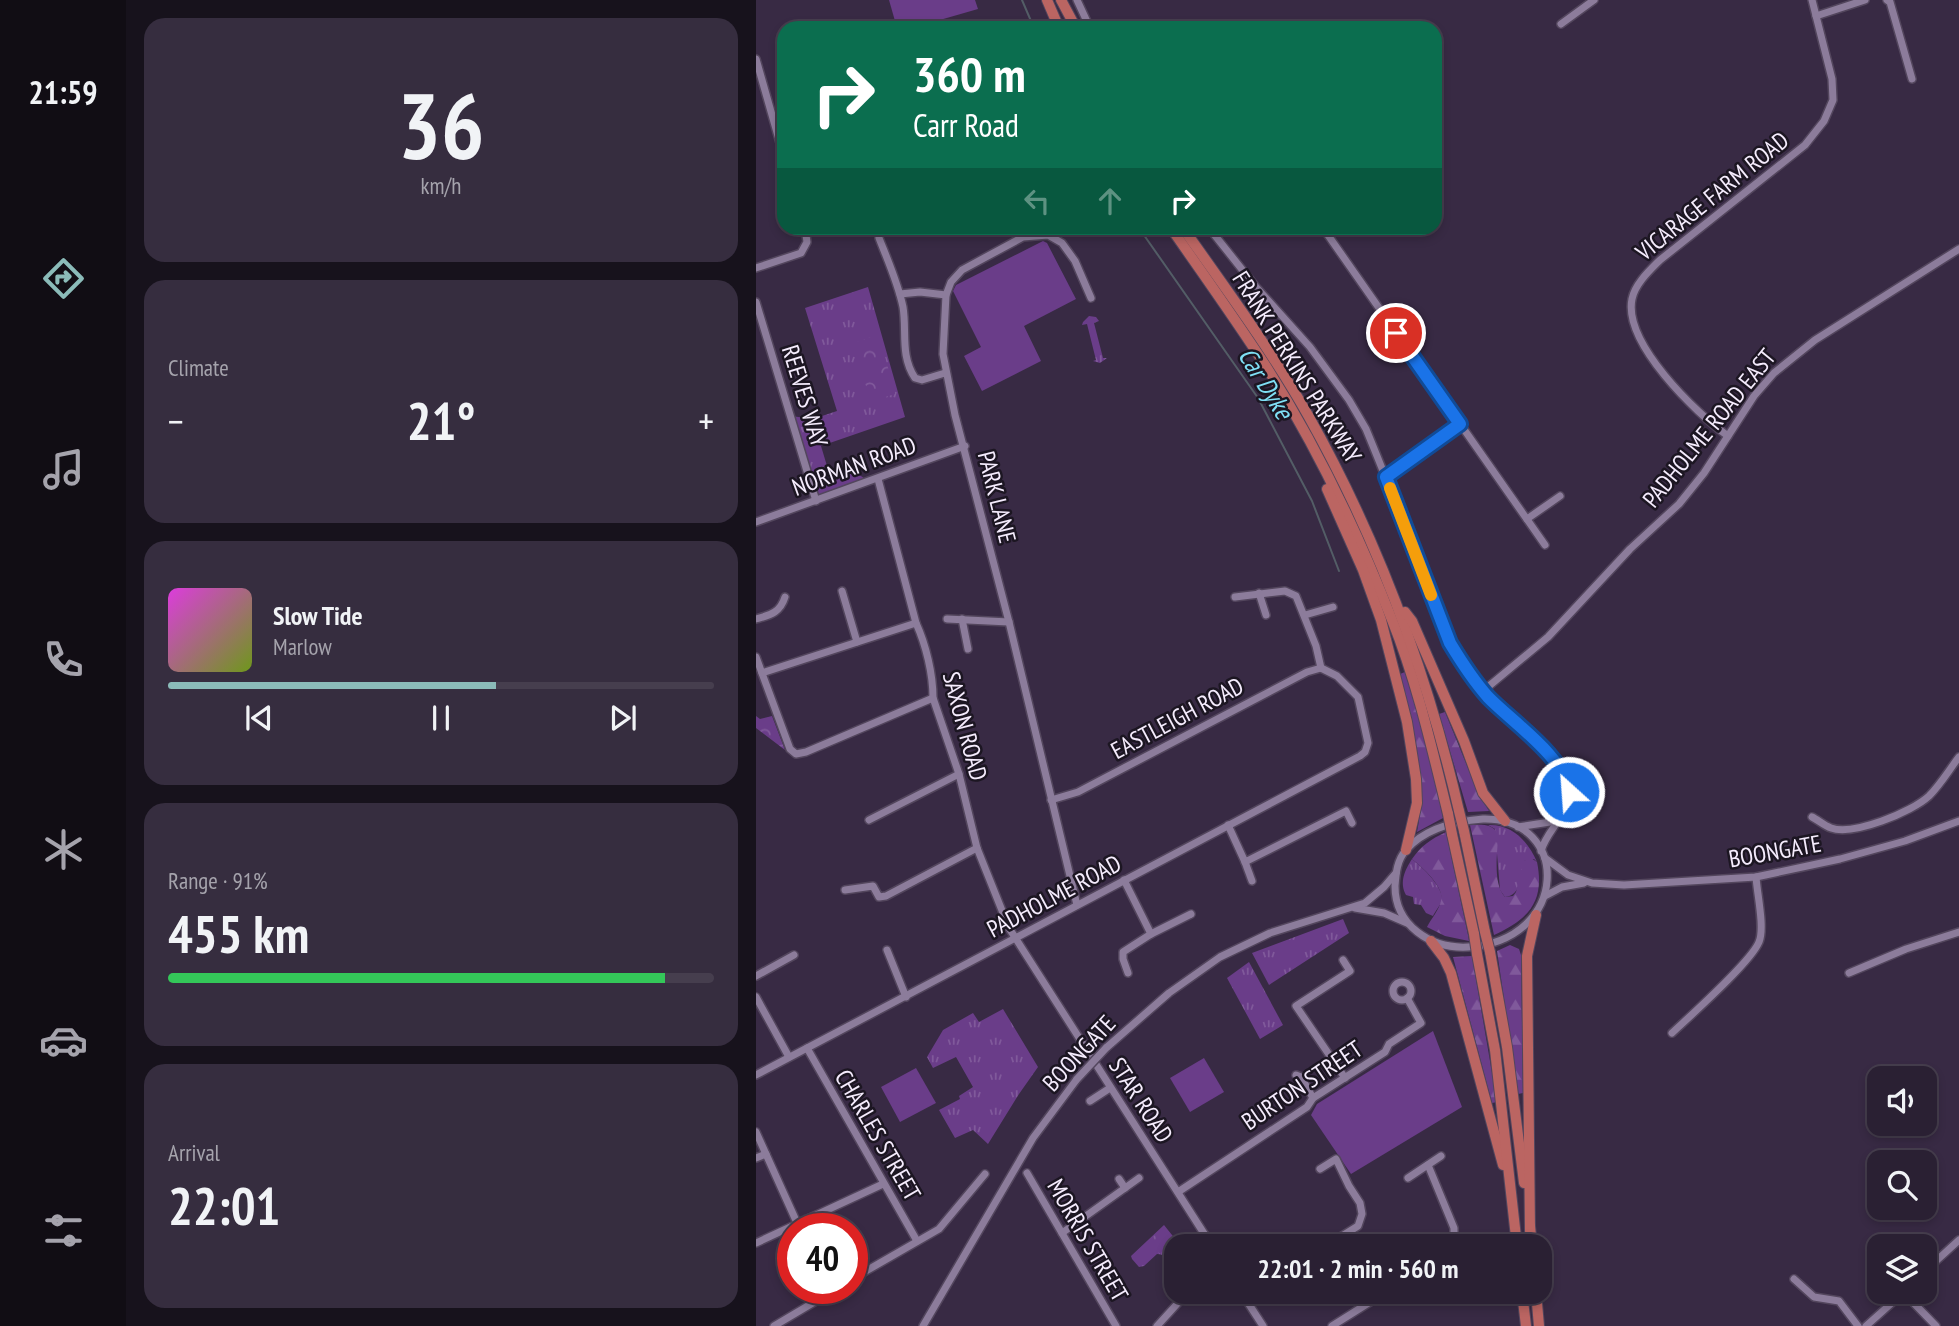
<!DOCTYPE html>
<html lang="en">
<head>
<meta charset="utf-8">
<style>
	:root { --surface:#2a2033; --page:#362d3f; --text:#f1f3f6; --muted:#a5a3ac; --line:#463e4e; --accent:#8bbbb9 }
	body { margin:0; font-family:"PT Sans Narrow",sans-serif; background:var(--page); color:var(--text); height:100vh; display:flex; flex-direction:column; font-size:26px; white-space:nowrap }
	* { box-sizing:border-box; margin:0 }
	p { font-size:23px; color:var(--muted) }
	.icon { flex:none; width:38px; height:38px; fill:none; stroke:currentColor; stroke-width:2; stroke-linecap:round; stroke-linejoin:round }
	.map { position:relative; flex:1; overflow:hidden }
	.sheet { display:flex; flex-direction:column; gap:18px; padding:18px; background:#17121c; width:630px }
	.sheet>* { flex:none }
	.top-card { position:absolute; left:21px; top:21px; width:665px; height:214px; border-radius:21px; box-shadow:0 4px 10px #0003,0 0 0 2px var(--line); background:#0b6e4f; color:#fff; overflow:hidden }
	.controls { position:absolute; left:1111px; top:1066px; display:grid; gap:14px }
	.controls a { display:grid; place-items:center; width:70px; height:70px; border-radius:14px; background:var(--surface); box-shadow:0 4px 10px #0003,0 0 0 2px var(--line); font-size:35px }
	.speed { position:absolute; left:21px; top:1213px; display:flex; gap:14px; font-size:35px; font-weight:700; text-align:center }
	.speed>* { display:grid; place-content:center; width:91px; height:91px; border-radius:50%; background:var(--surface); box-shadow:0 4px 10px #0003,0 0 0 2px var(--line); line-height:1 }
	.speed .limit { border:10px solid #d22; background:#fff; color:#111 }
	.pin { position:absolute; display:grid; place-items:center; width:60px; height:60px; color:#fff; margin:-30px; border:4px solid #fff; border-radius:50%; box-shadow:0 2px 7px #0007 }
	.me { position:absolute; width:77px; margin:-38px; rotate:334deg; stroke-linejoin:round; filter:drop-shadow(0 0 5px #0008) }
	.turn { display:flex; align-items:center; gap:24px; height:147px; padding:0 21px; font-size:32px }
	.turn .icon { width:91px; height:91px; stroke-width:2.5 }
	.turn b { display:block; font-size:49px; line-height:60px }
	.lanes { display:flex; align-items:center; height:66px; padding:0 21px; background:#0003; justify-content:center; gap:35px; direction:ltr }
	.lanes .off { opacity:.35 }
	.big { font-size:52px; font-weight:800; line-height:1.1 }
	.sheet .widget { flex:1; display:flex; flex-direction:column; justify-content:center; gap:10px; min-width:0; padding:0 24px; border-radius:21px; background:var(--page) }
	.sheet .dial { align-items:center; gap:0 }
	.dial b { font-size:91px; line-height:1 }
	.song { display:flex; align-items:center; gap:21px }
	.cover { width:84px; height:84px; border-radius:10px; background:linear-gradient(135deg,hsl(300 70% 55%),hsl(80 70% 35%)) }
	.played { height:7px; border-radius:4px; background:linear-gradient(90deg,var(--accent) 60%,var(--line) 60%) }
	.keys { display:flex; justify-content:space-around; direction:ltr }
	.heat { display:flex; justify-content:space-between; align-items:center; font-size:38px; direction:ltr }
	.charge { height:10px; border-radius:5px; background:linear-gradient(90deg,#34c759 91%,var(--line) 0) }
	.trip { position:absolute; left:408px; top:1234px; width:388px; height:70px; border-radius:21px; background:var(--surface); box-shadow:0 4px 10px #0003,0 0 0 2px var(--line); font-weight:800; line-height:70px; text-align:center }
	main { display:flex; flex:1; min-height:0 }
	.tab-bar { display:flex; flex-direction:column; width:126px; justify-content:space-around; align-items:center; background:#110d14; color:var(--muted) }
	.tab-bar .icon { width:49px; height:49px }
	.tab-bar .selected { color:var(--accent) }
	.tab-bar b { font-size:32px; color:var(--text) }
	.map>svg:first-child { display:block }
	.grass { fill:url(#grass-tufts) }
	.forest { fill:url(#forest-firs) }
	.park { fill:url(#park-crowns) }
	.garden { fill:#6a3d89 }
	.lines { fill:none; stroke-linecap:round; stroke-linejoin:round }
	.stream { stroke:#535d66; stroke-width:2 }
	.minor-casing { stroke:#53465d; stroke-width:10 }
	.highway-casing { stroke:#53465d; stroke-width:12 }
	.minor { stroke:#8c7c9b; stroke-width:7 }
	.highway { stroke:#bb6562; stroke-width:10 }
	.minor-bridge-casing { stroke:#53465d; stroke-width:10; stroke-linecap:butt }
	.highway-bridge-casing { stroke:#53465d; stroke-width:12; stroke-linecap:butt }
	.minor-bridge { stroke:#8c7c9b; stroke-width:7 }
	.highway-bridge { stroke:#bb6562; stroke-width:10 }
	.route-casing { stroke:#114b97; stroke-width:18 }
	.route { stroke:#1a73e8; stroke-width:12 }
	.slow { stroke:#f59e0b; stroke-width:12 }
	.labels { text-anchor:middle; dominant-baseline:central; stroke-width:5; stroke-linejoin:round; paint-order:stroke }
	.street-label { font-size:24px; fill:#f5ecfd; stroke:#1c1622 }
	.water-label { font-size:26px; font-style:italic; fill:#7fdff5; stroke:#1c1622 }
</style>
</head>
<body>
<main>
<nav class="tab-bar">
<b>21:59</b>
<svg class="icon selected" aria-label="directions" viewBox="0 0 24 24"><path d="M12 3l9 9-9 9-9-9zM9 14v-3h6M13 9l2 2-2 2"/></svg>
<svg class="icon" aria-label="music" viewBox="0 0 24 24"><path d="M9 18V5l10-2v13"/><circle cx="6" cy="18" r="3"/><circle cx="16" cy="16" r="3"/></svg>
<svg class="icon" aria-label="phone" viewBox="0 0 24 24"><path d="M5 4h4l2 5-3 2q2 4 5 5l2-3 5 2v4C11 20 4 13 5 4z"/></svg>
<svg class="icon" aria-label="climate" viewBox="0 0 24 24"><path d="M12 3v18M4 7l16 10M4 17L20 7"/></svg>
<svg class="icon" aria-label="car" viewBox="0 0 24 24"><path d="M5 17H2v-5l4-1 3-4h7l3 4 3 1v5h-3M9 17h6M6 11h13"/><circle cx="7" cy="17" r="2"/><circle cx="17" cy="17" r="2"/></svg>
<svg class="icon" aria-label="filters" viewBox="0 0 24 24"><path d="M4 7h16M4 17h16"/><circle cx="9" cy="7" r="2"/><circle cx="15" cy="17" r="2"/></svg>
</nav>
<section class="sheet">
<div class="widget dial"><b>36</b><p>km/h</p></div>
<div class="widget"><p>Climate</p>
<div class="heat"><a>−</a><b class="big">21°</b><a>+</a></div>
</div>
<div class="widget">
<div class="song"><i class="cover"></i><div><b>Slow Tide</b><p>Marlow</p></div></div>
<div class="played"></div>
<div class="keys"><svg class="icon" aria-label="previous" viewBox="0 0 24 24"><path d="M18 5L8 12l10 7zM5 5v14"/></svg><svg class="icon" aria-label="pause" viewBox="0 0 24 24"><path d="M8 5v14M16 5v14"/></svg><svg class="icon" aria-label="next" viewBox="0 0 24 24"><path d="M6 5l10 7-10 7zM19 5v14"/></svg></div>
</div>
<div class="widget"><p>Range · 91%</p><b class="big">455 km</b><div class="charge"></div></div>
<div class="widget"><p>Arrival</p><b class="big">22:01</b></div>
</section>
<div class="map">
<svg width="1203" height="1326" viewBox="0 0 1203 1326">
	<defs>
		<pattern id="grass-tufts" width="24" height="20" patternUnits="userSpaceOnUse" patternTransform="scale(1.75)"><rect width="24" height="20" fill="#6a3d89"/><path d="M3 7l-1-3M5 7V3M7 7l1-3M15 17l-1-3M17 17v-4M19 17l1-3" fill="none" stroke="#80599b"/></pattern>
		<pattern id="forest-firs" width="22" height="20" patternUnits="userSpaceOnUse" patternTransform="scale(1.75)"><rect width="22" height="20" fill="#6a3d89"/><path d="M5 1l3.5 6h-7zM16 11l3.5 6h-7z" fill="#80599b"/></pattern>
		<pattern id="park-crowns" width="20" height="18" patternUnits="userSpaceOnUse" patternTransform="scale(1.75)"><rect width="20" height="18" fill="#6a3d89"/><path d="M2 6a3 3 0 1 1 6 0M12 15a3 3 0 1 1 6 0" fill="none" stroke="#80599b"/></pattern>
	</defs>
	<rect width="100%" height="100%" fill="#382a44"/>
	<g class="grass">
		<path d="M112 287 149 417 65 446 74 476 95 469 112 481 61 499 35 416 57 419 81 411 49 308Z"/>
		<path d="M333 316 340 317 343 321 338 323 347 358H351L344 363 337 361 340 360 331 324 326 325 327 322Z"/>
		<path d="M732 825C756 824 772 841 781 862L778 859 768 861C765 875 766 895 749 897L744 890 739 829Z"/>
		<path d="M656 859C666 867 688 887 686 901 684 905 679 912 677 916L670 913 665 905 658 904 657 897 650 895C643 882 649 870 656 859Z"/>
		<path d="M587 919 593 933 513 985 496 953Z"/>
		<path d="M493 962 527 1025 504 1039 471 978Z"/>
		<path d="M247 1009 282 1067 263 1094 232 1144 217 1130 199 1138 183 1110 204 1099 203 1096 217 1087 200 1057 177 1068 171 1057 187 1030 217 1013 223 1022Z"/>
		<path d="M408 1225 424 1245 410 1255 401 1254 388 1266 383 1267 376 1259 375 1256Z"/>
	</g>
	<g class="forest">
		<path d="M649 672 673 753 687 818 661 832C672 779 655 725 644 674Z"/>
		<path d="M689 712 723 795 733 811 712 812 683 714Z"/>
		<path d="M714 825C725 825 736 823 742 834 742 852 736 883 749 897L757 896 760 892 767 861 775 858 781 862C789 901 773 919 738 935Z"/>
		<path d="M690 832 712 935 713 941 689 936 671 927C675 919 683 910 685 901 689 887 666 867 656 859 665 846 675 839 690 832Z"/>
		<path d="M754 945 763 949 765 955 767 1093 762 1094 741 951Z"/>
		<path d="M716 956 741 1102 736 1103 697 957Z"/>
	</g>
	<g class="park">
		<path d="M123 334 139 394 123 399 110 386 96 344Z"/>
		<path d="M0 716 4 719 16 716 29 750 0 728Z"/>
		<path d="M406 1228 417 1250 406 1255 402 1252C397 1254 391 1255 388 1248L389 1245Z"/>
	</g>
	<g class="garden">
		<path d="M133 0H219L222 9 156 28H141Z"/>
		<path d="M287 241 291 243 320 299 268 326 285 361 226 391 208 356 225 347 197 291 200 285Z"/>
		<path d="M677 1031 706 1107 595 1174 555 1115 561 1104Z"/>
		<path d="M448 1058 468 1092 434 1112 414 1078Z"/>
		<path d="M160 1068 180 1103 144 1122 125 1087Z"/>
	</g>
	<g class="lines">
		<g class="stream">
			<path d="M266 0 278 28"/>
			<path d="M383 228 502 398 556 501 583 571"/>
		</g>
		<g class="minor-casing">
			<g id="minor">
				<path d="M321 0 334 28"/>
				<path d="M1131 0 1134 2 1156 79"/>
				<path d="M1060 16 1109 0"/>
				<path d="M805 24 838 0"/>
				<path d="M0 59 28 157"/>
				<path d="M453 228 500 287 554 347 593 400 610 429C629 475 647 521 665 567 677 601 688 635 707 665 723 690 746 711 768 731 784 746 806 762 812 784 819 811 791 828 785 851"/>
				<path d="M567 228 789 545"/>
				<path d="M123 238C132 261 142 283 147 307 151 331 144 356 159 378L166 380 189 373"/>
				<path d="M0 268 45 253 51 242 49 228"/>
				<path d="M144 294 164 292 190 295"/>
				<path d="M0 302 60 501"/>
				<path d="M972 436C940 413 867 343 876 299 879 284 893 271 904 260L1049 145 1068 121 1077 100 1076 79 1056 0"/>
				<path d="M630 477 704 424"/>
				<path d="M122 479 160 623C170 645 177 674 177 698L203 774 221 848 253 928 456 1246"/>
				<path d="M771 519 804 496"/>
				<path d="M0 522 209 446"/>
				<path d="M86 591 101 642"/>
				<path d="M503 593 510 615"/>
				<path d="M479 597 529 591 540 596 560 646 565 668"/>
				<path d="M549 615 577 607"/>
				<path d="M0 619C14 615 24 613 29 597"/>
				<path d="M191 619 253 622"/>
				<path d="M206 619 212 649"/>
				<path d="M0 657 34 749 40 754 50 752 177 698"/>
				<path d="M6 673 160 623"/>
				<path d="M727 691 792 637 874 549 923 504 948 473 998 396 1018 373 1059 340 1203 249"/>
				<path d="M295 800 322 792 551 672 565 668"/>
				<path d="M1056 817C1062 820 1069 826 1075 828 1097 836 1156 812 1173 796 1185 784 1193 770 1203 757"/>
				<path d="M727 819C816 817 814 941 712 947 674 949 639 925 639 886 640 873 641 860 650 850 669 828 700 821 727 819Z"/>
				<path d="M113 820 203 774"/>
				<path d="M472 825 489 862 590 811 596 823"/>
				<path d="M762 827 794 822 807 811"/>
				<path d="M789 858 812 875 836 883 868 885 1000 877 1084 859 1149 841 1203 821"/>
				<path d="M489 862 496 881"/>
				<path d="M368 880 395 934 367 952V959L372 973"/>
				<path d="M89 890 117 886 123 897 130 896 221 848"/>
				<path d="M789 896 806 887 828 883"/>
				<path d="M321 905 253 622 199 415 187 354 190 295 195 282 206 270 267 237 292 235 306 243 319 261 335 298"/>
				<path d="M599 908 628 913 651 923"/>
				<path d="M395 934 435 914"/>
				<path d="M131 950 150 997"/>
				<path d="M587 960 594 971 540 1006 589 1078"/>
				<path d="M1093 973 1150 949 1203 932"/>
				<path d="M0 976 38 955"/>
				<circle cx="646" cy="991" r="9"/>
				<path d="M0 997 33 1057"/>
				<path d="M916 1033C934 1016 995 962 1003 942 1009 928 1001 893 1000 877"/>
				<path d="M51 1048 161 1241"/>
				<path d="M350 1048 413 993 464 957 514 933 609 903 628 887 640 873"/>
				<path d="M0 1075 604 756 609 752 612 743 602 697 581 676 565 668"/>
				<path d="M540 1075 545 1077 557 1098"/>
				<path d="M334 1101 354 1088"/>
				<path d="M0 1132 42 1225"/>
				<path d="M0 1158 10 1154"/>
				<path d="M672 1165 698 1228V1236L695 1246"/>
				<path d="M564 1169 580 1159 593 1186 604 1203 606 1214 602 1226 570 1246"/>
				<path d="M271 1173 360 1326"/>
				<path d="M652 1178 685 1156"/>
				<path d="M363 1179 369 1188"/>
				<path d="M422 1192 551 1107 557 1098 629 1052 633 1044 665 1023 651 998"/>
				<path d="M306 1233 383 1178"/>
				<path d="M0 1243 127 1184"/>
				<path d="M1169 1271 1203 1240"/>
				<path d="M96 1279 183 1229 229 1174"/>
				<path d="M1038 1279 1058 1297 1083 1301 1102 1326"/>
				<path d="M485 1292 507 1326"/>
				<path d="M1147 1292 1180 1326"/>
				<path d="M18 1326 82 1288"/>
				<path d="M167 1326 277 1138 321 1079"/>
				<path d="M401 1326 432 1292"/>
				<path d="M576 1326 630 1292"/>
				<path d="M1110 1326 1148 1292"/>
			</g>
		</g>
		<g class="highway-casing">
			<g id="highway">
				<path d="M291 0 303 28"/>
				<path d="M305 0 320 28"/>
				<path d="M415 228C447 274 480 320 511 368 561 447 602 533 636 620 661 682 676 749 692 814"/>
				<path d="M427 228C470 289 516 351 553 417 623 542 671 672 703 811"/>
				<path d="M571 489 607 570 625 620 651 722 660 779 661 803 650 850"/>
				<path d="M649 612 656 621 708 741 727 793 749 821"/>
				<path d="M708 831 729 932"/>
				<path d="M696 834 718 934"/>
				<path d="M675 941 688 958 695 973 747 1165"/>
				<path d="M734 952 751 1047 768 1183"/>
				<path d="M721 954 739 1050 761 1246"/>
				<path d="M774 1226 776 1246"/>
				<path d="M774 1231 771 956 780 915"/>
				<path d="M766 1292 770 1326"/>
				<path d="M780 1292 783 1326"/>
			</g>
		</g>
		<use href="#minor" class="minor"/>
		<use href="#highway" class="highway"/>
		<g class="minor-bridge-casing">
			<path id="minor-bridge" d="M321 1079 350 1048"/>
		</g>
		<g class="highway-bridge-casing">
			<g id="highway-bridge">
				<path d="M703 811 708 831"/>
				<path d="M692 814 696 834"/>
				<path d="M729 932 734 952"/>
				<path d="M718 934 721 954"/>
			</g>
		</g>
		<use href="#minor-bridge" class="minor-bridge"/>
		<use href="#highway-bridge" class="highway-bridge"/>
	</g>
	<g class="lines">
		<g class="route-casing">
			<path id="route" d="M640 333 704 424 630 477 694 643C706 663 717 680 732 697 755 721 810 758 813 792"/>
		</g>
		<use href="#route" class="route"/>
		<path class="slow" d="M634 488 675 595"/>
	</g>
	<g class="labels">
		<g class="street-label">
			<text transform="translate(956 196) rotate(-39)">VICARAGE FARM ROAD</text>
			<text transform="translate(541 367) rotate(58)">FRANK PERKINS PARKWAY</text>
			<text transform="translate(49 396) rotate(73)">REEVES WAY</text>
			<text transform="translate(953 428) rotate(-51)">PADHOLME ROAD EAST</text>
			<text transform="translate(98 466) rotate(-20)">NORMAN ROAD</text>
			<text transform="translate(241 497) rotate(76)">PARK LANE</text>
			<text transform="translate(421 718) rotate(-28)">EASTLEIGH ROAD</text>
			<text transform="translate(209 726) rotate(75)">SAXON ROAD</text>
			<text transform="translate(1019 851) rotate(-10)">BOONGATE</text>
			<text transform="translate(298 896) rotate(-28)">PADHOLME ROAD</text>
			<text transform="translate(323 1053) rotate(-47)">BOONGATE</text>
			<text transform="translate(546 1085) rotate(-34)">BURTON STREET</text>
			<text transform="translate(385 1100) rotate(57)">STAR ROAD</text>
			<text transform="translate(122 1135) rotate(60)">CHARLES STREET</text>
			<text transform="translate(332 1240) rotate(60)">MORRIS STREET</text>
		</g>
		<g class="water-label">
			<text transform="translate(510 383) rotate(58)">Car Dyke</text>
		</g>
	</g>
</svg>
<div class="controls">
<a><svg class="icon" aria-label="sound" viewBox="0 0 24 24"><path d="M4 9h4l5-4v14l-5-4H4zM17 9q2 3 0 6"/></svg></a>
<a><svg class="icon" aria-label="search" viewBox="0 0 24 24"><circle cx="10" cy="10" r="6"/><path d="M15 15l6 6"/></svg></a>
<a><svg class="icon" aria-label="layers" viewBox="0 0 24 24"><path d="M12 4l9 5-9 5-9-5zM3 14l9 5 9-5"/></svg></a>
</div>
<div class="speed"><div class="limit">40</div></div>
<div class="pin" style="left:640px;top:333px;background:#d93025"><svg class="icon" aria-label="arrive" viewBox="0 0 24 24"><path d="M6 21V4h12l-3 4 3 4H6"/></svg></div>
<svg class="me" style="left:813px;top:792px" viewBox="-20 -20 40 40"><circle r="17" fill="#1a73e8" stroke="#fff" stroke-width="3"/><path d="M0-11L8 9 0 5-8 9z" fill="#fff"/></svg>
<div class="trip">22:01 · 2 min · 560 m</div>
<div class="top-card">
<div class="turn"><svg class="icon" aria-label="right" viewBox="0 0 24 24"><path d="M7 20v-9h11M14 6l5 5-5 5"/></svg><div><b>360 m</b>Carr Road</div></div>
<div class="lanes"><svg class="icon off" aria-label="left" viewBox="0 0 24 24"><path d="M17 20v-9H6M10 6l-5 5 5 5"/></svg><svg class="icon off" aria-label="ahead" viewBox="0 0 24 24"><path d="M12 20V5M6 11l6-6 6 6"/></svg><svg class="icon" aria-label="right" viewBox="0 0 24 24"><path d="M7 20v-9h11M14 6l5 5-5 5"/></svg></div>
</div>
</div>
</main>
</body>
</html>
